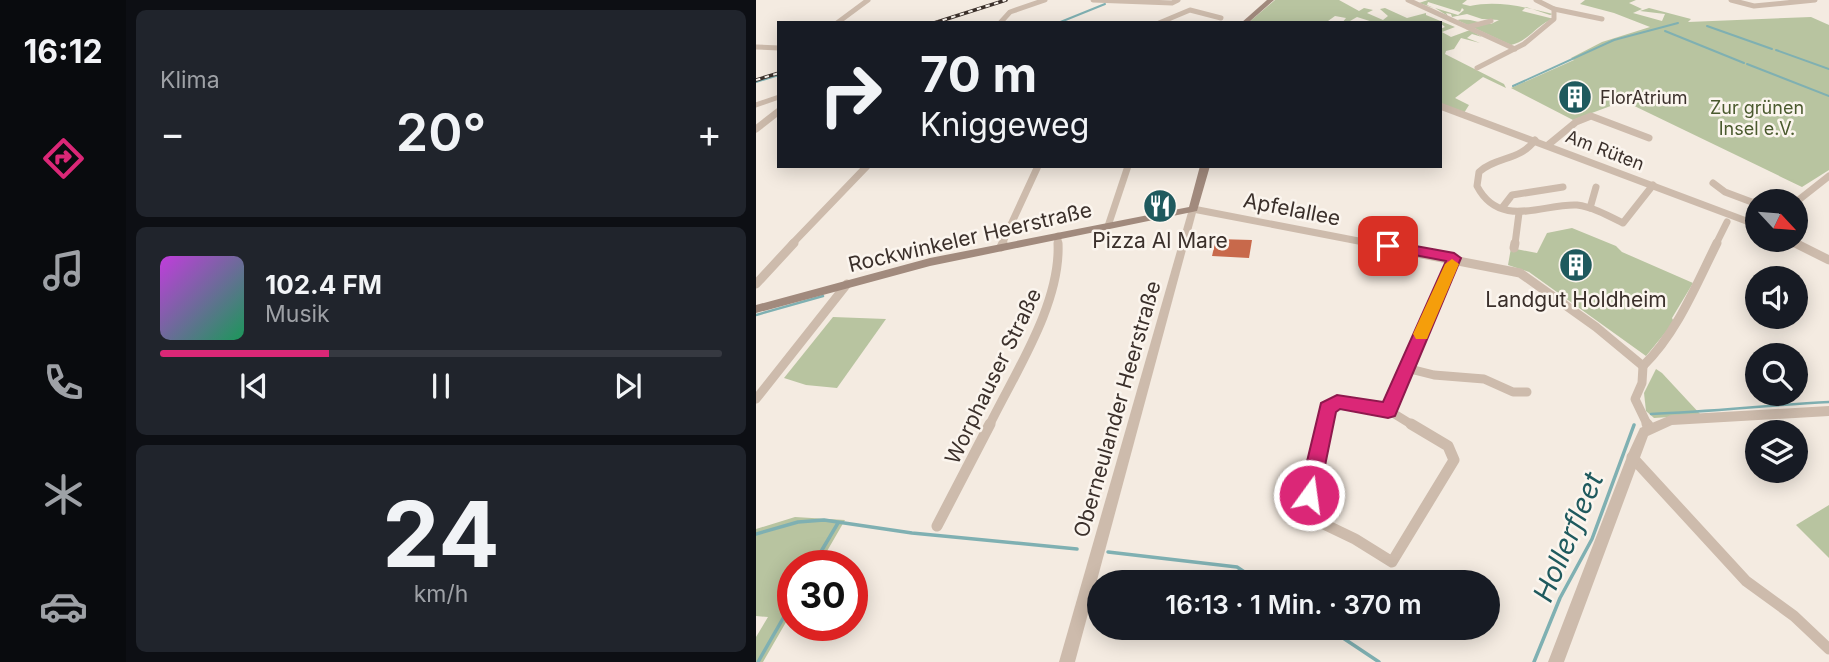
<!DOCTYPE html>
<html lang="de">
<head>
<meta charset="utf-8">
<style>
	:root { --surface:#171b24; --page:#20242c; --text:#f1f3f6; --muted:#9ea1a6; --line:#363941; --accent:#db2777 }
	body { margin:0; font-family:Inter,sans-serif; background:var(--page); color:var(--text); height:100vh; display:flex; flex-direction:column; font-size:26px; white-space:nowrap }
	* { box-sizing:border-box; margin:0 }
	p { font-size:23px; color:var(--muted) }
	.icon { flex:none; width:38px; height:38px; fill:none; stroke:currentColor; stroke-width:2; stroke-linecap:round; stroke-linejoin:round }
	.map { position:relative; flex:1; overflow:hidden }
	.details { display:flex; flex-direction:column; gap:10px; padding:10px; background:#0d0f14; width:630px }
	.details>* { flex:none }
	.guide { position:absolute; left:21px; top:21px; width:665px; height:147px; border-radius:0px; box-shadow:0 4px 18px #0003; background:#171b24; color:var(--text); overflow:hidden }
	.needle { width:46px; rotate:116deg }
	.tools { position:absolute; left:989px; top:189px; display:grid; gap:14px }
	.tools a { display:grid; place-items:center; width:63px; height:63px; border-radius:50%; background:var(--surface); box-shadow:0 4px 18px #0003; font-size:35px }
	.speed { position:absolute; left:21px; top:550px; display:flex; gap:14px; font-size:35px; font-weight:700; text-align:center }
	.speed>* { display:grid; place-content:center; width:91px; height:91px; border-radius:50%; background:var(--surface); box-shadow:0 4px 18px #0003; line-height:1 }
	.speed .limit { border:10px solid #d22; background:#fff; color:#111 }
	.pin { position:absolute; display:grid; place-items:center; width:60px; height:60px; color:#fff; margin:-30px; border-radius:14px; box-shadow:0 4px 10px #0006 }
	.me { position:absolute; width:77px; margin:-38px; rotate:14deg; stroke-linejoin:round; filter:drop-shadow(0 0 5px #0008) }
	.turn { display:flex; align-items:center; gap:24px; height:147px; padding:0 28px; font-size:32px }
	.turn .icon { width:91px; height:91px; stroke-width:2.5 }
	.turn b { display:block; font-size:49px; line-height:60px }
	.big { font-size:52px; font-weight:600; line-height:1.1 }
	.details .widget { flex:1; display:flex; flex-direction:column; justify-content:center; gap:10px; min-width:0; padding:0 24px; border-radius:10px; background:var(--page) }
	.details .dial { align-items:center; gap:0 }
	.dial b { font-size:91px; line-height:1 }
	.song { display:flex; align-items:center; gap:21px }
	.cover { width:84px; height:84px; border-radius:10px; background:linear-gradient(135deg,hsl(290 70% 55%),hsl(150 70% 35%)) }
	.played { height:7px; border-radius:4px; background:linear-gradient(90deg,var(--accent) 30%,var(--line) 30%) }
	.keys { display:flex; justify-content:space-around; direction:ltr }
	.heat { display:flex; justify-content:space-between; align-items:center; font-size:38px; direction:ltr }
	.trip { position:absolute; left:331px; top:570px; width:413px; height:70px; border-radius:35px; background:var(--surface); box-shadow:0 4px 18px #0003; font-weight:600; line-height:70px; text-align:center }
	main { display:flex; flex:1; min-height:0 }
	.tab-bar { display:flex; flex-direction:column; width:126px; justify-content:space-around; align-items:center; background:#090b0e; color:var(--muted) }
	.tab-bar .icon { width:49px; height:49px }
	.tab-bar .current { color:var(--accent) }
	.tab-bar b { font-size:32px; color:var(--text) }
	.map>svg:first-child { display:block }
	.green { fill:#b8c4a0 }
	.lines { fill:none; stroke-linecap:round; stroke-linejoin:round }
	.stream-far2 { stroke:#7fb0b2; stroke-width:2 }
	.stream-far1 { stroke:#7fb0b2; stroke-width:2.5 }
	.stream { stroke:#7fb0b2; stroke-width:3.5 }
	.building { fill:#c8694b }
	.minor-far3 { stroke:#cdbbac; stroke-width:5 }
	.minor-far2 { stroke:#cdbbac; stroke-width:7 }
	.minor-far1 { stroke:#cdbbac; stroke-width:9 }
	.minor { stroke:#cdbbac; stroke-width:11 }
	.tertiary { fill:#cdbbac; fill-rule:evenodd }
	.secondary { fill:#a18a7d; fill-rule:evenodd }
	.rail-casing { stroke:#3b302b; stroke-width:3.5 }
	.rail { stroke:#fbf5ee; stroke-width:2; stroke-dasharray:4.5; stroke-linecap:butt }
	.route { fill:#db2777; stroke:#8e194d; stroke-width:2 }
	.slow { fill:#f59e0b }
	.labels { text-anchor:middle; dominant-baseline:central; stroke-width:5; stroke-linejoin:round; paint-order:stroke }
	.far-poi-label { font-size:18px; fill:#3b302b; stroke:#fbf5ee; text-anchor:start }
	.far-park-label { font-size:18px; fill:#4a5a2e; stroke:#fbf5ee }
	.far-street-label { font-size:18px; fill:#3b302b; stroke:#fbf5ee }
	.street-label { font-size:21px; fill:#3b302b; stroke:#fbf5ee }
	.poi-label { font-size:21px; fill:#3b302b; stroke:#fbf5ee }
	.near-water-label { font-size:28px; font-style:italic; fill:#1f5a5e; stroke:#fbf5ee }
</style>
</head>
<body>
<main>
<nav class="tab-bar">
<b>16:12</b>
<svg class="icon current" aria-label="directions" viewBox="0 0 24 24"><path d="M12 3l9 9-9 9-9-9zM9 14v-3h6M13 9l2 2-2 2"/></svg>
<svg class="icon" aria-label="music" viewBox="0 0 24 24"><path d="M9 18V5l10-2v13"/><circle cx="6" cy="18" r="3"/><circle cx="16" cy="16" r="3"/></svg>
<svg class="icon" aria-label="phone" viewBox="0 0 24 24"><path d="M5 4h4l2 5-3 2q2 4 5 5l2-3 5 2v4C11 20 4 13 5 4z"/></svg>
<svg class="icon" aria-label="climate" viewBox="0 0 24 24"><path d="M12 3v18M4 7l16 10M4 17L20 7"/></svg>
<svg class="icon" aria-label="car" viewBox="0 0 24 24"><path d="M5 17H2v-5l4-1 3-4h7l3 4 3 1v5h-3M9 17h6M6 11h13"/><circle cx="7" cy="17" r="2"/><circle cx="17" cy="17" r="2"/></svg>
</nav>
<section class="details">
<div class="widget"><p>Klima</p>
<div class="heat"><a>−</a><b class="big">20°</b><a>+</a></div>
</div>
<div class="widget">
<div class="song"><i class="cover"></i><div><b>102.4 FM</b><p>Musik</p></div></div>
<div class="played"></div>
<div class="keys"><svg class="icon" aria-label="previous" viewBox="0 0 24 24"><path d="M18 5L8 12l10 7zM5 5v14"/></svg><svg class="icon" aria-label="pause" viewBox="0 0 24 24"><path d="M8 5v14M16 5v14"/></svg><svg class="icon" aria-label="next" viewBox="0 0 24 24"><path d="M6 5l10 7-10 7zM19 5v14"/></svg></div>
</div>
<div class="widget dial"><b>24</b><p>km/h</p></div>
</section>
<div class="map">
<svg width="1073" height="662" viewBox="0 0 1073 662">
	<rect width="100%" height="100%" fill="#f4ebe1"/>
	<g class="green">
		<path d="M519 0H583L603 11 608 8 617 10 611 13 627 20 632 16 624 9 629 8 651 18 670 13V15L699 27 686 32 695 37 714 30 726 37 716 34 711 38 724 43 705 38 698 49 690 51 689 54 748 84 750 88 727 77 699 98 713 105 708 113 684 104V29L689 27 684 23H620L601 17 594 21 597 23H586L590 18 579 16 572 21 576 23H492Z"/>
		<path d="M672 0H711L706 4 714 6C741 0 769 7 797 14L794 15 770 7 766 11 798 19C783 22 772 42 755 45L701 20C714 18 722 23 735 24L743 20 726 19 711 14 696 17 695 14 690 13 692 16 679 8 702 15 708 10 706 8 704 12 672 2 671 5 678 8 663 3Z"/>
		<path d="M829 0H880L873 3 886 9 877 13 906 21 909 14 884 11 893 8 935 19 932 22 1055 17 1073 25V170L1046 187 868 101 817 120 755 88 818 60 815 58 846 42 894 27 858 13 824 4Z"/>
		<path d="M816 228 860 246 866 252 937 283 916 318 918 322 890 356 773 272 752 265 755 248 781 253 791 233Z"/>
		<path d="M77 317 130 319 81 388 50 385 28 378Z"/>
		<path d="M900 369 906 373 945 415 898 418 890 411 888 393Z"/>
		<path d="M1073 505V558L1040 525Z"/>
		<path d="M39 517 89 520 63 565H37V610L7 662H0V637L12 617 0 616V529Z"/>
	</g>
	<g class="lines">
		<g class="stream-far2">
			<path d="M302 23 349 4"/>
			<path d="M951 26 1016 49"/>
			<path d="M909 31 988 63"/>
			<path d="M1020 50 1073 69"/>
			<path d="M991 64 1073 96"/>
			<path d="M0 82 23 75"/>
			<path d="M757 86 858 40 922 23"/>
		</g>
		<g class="stream-far1">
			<path d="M0 315 67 296"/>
			<path d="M895 414C955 412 1013 405 1073 402"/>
		</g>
		<g class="stream">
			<path d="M0 534 42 522 68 520 156 533 321 549"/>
			<path d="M352 552 481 567 505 583"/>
			<path d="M57 565 82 523"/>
			<path d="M572 628 623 662"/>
			<path d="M2 662 37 601"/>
			<path d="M778 662 804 598 836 539 878 425"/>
		</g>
	</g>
	<path class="building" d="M460 239 496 240 493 258 456 256Z"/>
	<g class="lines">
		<g class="minor-far3">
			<path d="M337 0 416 3 422 0"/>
			<path d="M652 0 759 49"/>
			<path d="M975 0 998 6 1059 0"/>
			<path d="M798 9 846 19"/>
			<path d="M81 23 112 0"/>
			<path d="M244 23 254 12 289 0"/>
			<path d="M403 23 434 10 465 18"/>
			<path d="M712 27 735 21"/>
			<path d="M0 47 23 48"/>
			<path d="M721 68 768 44 798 19V9L780 0"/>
			<path d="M0 105 23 97"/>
		</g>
		<g class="minor-far2">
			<path d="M684 106 1001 225"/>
			<path d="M0 129 23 111"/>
			<path d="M779 140C764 161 741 156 723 172L721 186C744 230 788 203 821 205 837 207 853 216 867 223L897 185"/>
			<path d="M792 145 820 122 835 116 893 138"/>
			<path d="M957 183 969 192 1001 204"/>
			<path d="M1040 202 1073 176"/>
			<path d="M746 208 756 195 807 187"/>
			<path d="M834 208 840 187"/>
			<path d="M437 209 618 244"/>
			<path d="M352 226 372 166"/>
			<path d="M302 236V244"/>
			<path d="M1034 240 1043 244"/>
			<path d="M36 244 111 166"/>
			<path d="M246 244 282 166"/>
			<path d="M759 244 763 213"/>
			<path d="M960 244 971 222"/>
		</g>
		<g class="minor-far1">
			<path d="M609 243 764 273 840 327 887 366"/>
			<path d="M1039 243 1073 260"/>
			<path d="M245 247 247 243"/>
			<path d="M758 248 759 243"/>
			<path d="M0 284 38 243"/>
			<path d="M887 366C921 333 940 285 961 243"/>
			<path d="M887 366 886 383 879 399 892 426"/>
			<path d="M650 368 678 375 728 379 757 392H771"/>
			<path d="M0 399 91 284"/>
			<path d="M632 410 658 426"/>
			<path d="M632 410 698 258"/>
			<path d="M233 426C260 371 305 303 302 243"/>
			<path d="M568 426 572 408 581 402 632 410"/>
		</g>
		<g class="minor">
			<path d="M568 424 547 514 599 539 636 562 698 460 692 446 655 424"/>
			<path d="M891 424 894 428"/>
			<path d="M876 457 990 581 1038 616 1073 649"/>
			<path d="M181 526 234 424"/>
		</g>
		<g class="tertiary">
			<path d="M437 206 441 209 319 662H303L433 209Z"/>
			<path d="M1073 406V416L916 425 892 436 808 662H792L872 454 884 428 915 415Z"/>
		</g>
		<g class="secondary">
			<path d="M511 0H518L492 23H485Z"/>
			<path d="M444 166H454L441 211 174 266 0 313V305L174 258 433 207Z"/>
		</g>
		<g class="rail-casing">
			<g id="rail">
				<path d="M178 23 250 0"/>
				<path d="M0 80 23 73"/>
			</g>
		</g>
		<use href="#rail" class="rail"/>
	</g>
	<path class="route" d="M632 241 698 253 705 258 639 416 632 418 584 409 580 412 563 495 560 501 553 504 546 501 543 495 565 403 581 395 627 402 690 261 627 249 625 246Z"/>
	<path class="slow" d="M696 259 703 264 673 334 671 339H660L657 334 689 264Z"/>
	<defs>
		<g id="building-disc" transform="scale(1.75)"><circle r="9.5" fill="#1f5a5e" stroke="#fbf5ee"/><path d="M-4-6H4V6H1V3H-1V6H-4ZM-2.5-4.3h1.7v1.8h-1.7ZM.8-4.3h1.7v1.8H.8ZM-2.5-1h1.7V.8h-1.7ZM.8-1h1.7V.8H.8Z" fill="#fff"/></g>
		<g id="restaurant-disc" transform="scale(1.75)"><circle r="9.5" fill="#1f5a5e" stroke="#fbf5ee"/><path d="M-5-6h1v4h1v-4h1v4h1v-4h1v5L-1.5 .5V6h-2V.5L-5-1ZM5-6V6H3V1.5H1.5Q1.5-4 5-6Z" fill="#fff"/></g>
	</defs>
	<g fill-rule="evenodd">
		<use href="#building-disc" x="819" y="97"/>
		<use href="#restaurant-disc" x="404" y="206"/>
		<use href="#building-disc" x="820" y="265"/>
	</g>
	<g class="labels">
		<g class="far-poi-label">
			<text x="844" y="97">FlorAtrium</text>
		</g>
		<g class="far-park-label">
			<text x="1001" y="107">Zur grünen<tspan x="1001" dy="21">Insel e.V.</tspan></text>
		</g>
		<g class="far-street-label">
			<text transform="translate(849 150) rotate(21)">Am Rüten</text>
		</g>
		<g class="street-label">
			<text transform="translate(536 209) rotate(11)">Apfelallee</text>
			<text transform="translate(214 237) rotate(-13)">Rockwinkeler Heerstraße</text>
			<text transform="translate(237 376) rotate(-64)">Worphauser Straße</text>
			<text transform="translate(361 409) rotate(-74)">Oberneulander Heerstraße</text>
		</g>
		<g class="poi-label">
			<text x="404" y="240">Pizza Al Mare</text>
			<text x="820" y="299">Landgut Holdheim</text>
		</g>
		<g class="near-water-label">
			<text transform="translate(812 537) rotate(-67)">Hollerfleet</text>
		</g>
	</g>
</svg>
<div class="tools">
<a><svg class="needle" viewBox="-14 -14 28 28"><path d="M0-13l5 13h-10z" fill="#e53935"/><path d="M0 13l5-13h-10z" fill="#9ea1a6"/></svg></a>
<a><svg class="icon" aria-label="sound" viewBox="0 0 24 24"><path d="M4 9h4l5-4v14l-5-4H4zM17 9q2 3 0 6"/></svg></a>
<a><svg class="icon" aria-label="search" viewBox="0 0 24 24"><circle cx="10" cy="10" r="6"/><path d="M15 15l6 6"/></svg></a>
<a><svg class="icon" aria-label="layers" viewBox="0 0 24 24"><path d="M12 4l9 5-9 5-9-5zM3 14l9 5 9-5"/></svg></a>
</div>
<div class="speed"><div class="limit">30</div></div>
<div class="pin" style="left:632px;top:246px;background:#d93025"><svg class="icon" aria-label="arrive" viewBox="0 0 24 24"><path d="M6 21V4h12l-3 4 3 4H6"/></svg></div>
<svg class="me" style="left:553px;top:495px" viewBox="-20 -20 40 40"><circle r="17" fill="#db2777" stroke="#fff" stroke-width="3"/><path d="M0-11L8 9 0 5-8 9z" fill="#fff"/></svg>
<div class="trip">16:13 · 1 Min. · 370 m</div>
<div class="guide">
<div class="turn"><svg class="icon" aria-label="right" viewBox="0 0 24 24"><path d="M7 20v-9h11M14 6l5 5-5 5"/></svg><div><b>70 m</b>Kniggeweg</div></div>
</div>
</div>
</main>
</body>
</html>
